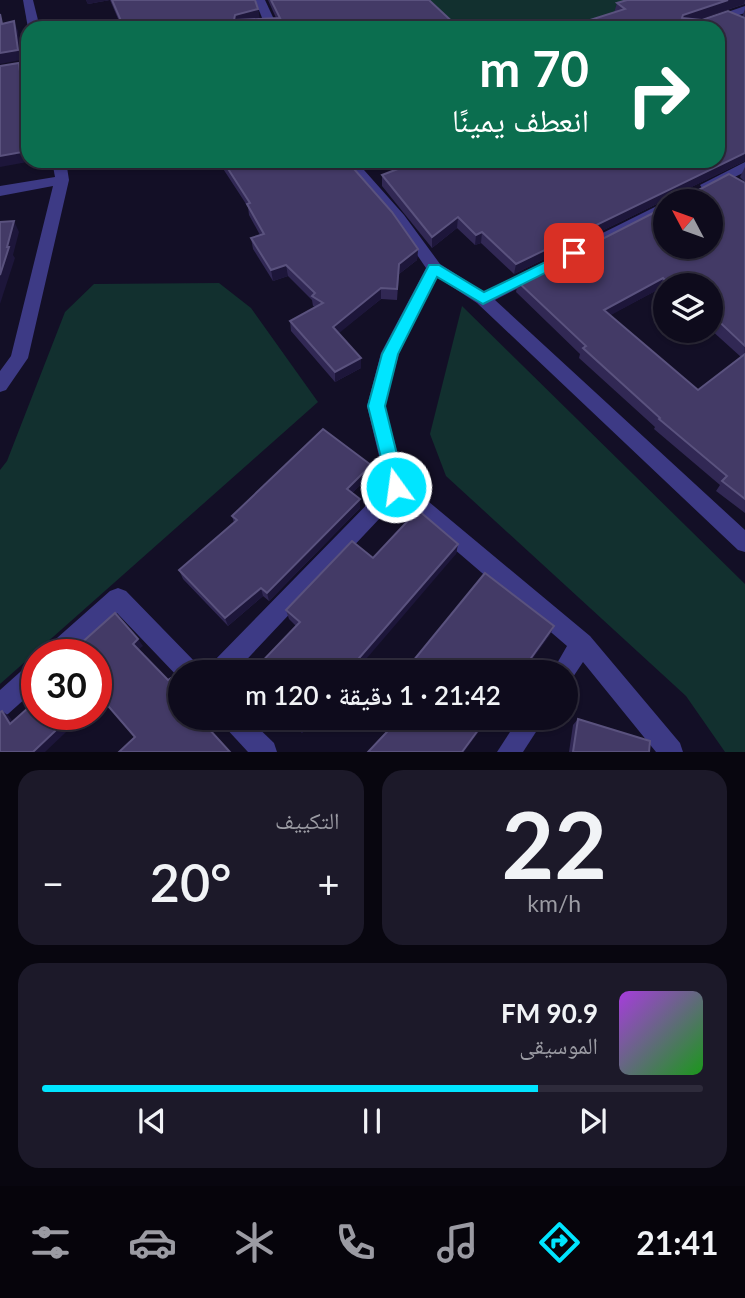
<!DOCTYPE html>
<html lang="ar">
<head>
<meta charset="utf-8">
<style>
	:root { --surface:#0e0b1c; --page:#1c1929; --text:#f1f3f6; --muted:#9b9ba3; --line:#2e2b3b; --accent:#00e5ff }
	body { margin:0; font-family:Lato,"Noto Naskh Arabic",sans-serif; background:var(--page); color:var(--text); direction:rtl; height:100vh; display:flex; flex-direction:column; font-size:26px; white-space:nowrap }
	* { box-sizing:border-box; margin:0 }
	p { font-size:23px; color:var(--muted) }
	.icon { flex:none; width:38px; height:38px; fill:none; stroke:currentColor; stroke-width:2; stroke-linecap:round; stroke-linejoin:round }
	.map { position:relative; height:752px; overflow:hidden; direction:ltr }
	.details { display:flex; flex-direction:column; gap:18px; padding:18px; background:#08060f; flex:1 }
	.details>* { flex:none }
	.top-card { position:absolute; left:21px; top:21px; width:704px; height:147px; border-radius:21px; box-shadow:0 2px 5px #0004,0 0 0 2px var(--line); direction:rtl; background:#0b6e4f; color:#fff; overflow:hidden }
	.needle { width:46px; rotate:311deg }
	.controls { position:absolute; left:653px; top:189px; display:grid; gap:14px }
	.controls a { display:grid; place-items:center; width:70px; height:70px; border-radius:50%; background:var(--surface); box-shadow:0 2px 5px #0004,0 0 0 2px var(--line); font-size:35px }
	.speed { position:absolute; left:21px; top:639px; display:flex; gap:14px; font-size:35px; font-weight:700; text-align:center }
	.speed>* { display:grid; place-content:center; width:91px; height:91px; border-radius:50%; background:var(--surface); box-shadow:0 2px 5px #0004,0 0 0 2px var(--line); line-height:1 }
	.speed .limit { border:10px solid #d22; background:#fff; color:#111 }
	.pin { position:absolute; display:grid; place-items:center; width:60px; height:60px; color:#fff; margin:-30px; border-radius:14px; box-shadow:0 4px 10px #0006 }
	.me { position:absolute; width:77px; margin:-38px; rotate:346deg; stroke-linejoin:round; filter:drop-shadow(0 0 5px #0008) }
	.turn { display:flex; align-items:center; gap:24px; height:147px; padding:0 21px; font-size:32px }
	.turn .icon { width:91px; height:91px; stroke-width:2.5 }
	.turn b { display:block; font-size:49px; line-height:60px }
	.big { font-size:52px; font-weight:600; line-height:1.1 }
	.details .tile { flex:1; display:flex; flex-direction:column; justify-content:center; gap:10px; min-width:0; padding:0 24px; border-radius:21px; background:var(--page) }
	.details .dial { align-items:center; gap:0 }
	.dial b { font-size:91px; line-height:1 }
	.song { display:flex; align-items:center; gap:21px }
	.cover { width:84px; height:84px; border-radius:10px; background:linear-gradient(135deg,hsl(280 70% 55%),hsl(120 70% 35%)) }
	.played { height:7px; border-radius:4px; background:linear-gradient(90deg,var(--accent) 75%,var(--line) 75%) }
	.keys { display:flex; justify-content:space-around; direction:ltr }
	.heat { display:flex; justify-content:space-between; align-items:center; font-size:38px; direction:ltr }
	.details .tiles { flex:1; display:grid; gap:18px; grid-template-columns:1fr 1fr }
	.tile:last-child { grid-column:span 2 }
	.trip { position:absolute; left:168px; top:660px; width:410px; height:70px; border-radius:35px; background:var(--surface); box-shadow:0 2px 5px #0004,0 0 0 2px var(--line); font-weight:600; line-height:70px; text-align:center; direction:rtl }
	.tabs { display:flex; height:112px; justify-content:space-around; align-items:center; background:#06040b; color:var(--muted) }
	.tabs .icon { width:49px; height:49px }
	.tabs .current { color:var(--accent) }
	.tabs b { font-size:32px; color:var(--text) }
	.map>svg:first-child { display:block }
	.green { fill:#12302f }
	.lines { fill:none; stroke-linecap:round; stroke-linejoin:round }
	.street { fill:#3d3a85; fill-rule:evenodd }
	.wall { fill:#312854; fill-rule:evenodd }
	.shaded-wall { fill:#1d163a }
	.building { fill:#433a66; stroke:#5a527e; stroke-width:2 }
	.route { fill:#00e5ff; stroke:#0095a6; stroke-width:2 }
</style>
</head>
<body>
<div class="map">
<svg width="745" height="752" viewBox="0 0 745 752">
	<rect width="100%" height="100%" fill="#130f26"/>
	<g class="green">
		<path d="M407 0H676L587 28H430Z"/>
		<path d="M219 283 251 308 318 402 0 684V470L7 461 65 312 94 284Z"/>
		<path d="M462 306 745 584V752H725L686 696 446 476 430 434Z"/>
	</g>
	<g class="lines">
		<g class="street">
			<path d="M23 0H33L40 28H28Z"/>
			<path d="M255 0H265L278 28H266Z"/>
			<path d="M745 6V13L698 28H681Z"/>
			<path d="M28 61V69L0 74V66Z"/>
			<path d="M52 161H66L69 180 28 358 6 390 0 392V371L11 356 53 186 0 196V186L55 177Z"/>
			<path d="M341 161H356L404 215 440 264 484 292 665 202V213L495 300 745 530V552L738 550 477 303 437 277 399 353 385 406 405 482 590 636 680 743 683 752H656L583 662 571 680 565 682V672H552L567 646 397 500 235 672H208L211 664 386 485 367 406 381 353 426 268 394 221Z"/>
			<path d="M745 162V172L712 188H702L700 185Z"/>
			<path d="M118 588 126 591 197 664 200 672H180V679L117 613 72 654H45L48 646 110 591Z"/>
			<path d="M37 661V688L8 714 0 718V690L29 664Z"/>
			<path d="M220 718H248L274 743 277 752H248L224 726Z"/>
			<path d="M519 718H545L523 752H497Z"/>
		</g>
	</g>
	<g class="wall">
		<path d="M86 0H255L258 9 259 19 276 18 268 0H429L459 28H122L110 0 88 4Z"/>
		<path d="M745 0V4L697 20 744 18 742 17 745 9V161L681 192 693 193 745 183V513L716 491 720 485 654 429 655 427 579 358 580 354 516 292 518 282 710 201H668L669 198 514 274 481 243 475 245 457 228 432 248 382 186V175L408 165 405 161H718L614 13 617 3ZM665 285H710V329L741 357 698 390 610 315 659 289 665 295Z"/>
		<path d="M218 161H347L418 249 417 260 399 274 397 300 381 299 338 333 361 368 335 382 291 331 290 321 315 307 313 306 312 300 288 276 273 281 253 249 251 238 260 235 249 215 248 207Z"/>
		<path d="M745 167V182L740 177Z"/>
		<path d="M371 465V475L352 493 360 508 269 601 263 596 228 626 183 579 179 570 234 523 232 516Z"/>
		<path d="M458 544 456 554 296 626 289 619 286 610 373 558Z"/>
		<path d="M287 718H316L302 733Z"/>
		<path d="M578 719 649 752H569L573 725Z"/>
	</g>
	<g class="shaded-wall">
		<path d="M86 0H110L88 4Z"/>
		<path d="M728 0H745L744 4 680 26 679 28 683 15Z"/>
		<path d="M258 9 260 19 234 20 235 15Z"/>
		<path d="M14 21 18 31 21 60 0 64V53Z"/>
		<path d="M19 63 23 73 28 116V142Z"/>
		<path d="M28 151V161H33L0 167V156Z"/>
		<path d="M745 153V161L671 197 672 192 669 198 514 274 516 264Z"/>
		<path d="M458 217 457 228 432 248V237Z"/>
		<path d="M14 221 19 232 13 255 15 258 0 304V275Z"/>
		<path d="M482 232 481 243 475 245 476 235Z"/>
		<path d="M418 249 417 260 399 274 397 300 399 264Z"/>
		<path d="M286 265 288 276 273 281 271 270Z"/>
		<path d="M663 278 659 289 600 321 604 310Z"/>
		<path d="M381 288V299L333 338V327Z"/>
		<path d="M361 358V368L335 382V372Z"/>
		<path d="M371 465V475L347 498V489Z"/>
		<path d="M360 499V508L269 601 267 593Z"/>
		<path d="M458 544 456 554 355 672H347Z"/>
		<path d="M261 588 263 596 228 626 225 618Z"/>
		<path d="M554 626 550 635 523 672H521Z"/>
		<path d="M138 639 143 646 138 650 133 644Z"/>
		<path d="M96 692 102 698 96 704Z"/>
		<path d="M2 711 9 716 18 729 10 724Z"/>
		<path d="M73 714H85L45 752H33Z"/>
		<path d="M308 718H316L302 733 300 726Z"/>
		<path d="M487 718H489L464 752H462Z"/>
	</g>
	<g class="building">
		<path d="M112 0H255L258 9 235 15 234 20 280 18 271 0H429L459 28H124Z"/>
		<path d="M627 0H728L683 15 682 18 702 20 728 11 745 18V153L516 264 482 232 476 235 458 217 432 237 382 175 416 162 415 161H718V28H565L625 9 617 3Z"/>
		<path d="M0 14 2 24 14 21 18 50 0 53Z"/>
		<path d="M19 63 28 142V151L0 156V66Z"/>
		<path d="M223 161H347L392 212 418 249 399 264 397 289 381 288 333 327 361 358 335 372 290 321 323 303 312 296 315 293 286 265 271 270 251 238 264 234 247 204 250 203Z"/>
		<path d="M729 174 745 183V346L710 313V285H670L663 278 604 310 698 390 745 354V499L722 481 727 476 659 419 660 418 583 348 586 346 518 282 665 207V247H710V201H671L672 192 693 193Z"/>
		<path d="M14 221 7 247H9L0 275V222Z"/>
		<path d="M323 429 371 465 347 489 360 499 267 593 261 588 225 618 179 570 237 520 232 516Z"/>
		<path d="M418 510 458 544 347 672H252L300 622 286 610 352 541 373 558Z"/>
		<path d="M485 573 554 626 521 672H404Z"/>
		<path d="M115 613 138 639 133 644 168 680 171 678 180 688V718H199L230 752H119L135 737 96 692V654H69Z"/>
		<path d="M37 700V714H73L33 752H0V712L2 711 10 724Z"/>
		<path d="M292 718H308L300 726Z"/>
		<path d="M400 718H487L462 752H368Z"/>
		<path d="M578 719 650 741 649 752H573Z"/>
	</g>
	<path class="route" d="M574 248 579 249V256L483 304 437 277 398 354 385 406 405 487 402 493 396 495 390 493 368 406 382 354 429 265H439L484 292Z"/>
</svg>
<div class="controls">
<a><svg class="needle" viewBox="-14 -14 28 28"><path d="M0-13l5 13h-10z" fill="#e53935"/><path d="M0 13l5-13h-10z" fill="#9b9ba3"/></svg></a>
<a><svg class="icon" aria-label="layers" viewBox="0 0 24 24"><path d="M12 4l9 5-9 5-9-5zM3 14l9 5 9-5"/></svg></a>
</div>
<div class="speed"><div class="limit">30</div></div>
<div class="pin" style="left:574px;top:253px;background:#d93025"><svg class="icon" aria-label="arrive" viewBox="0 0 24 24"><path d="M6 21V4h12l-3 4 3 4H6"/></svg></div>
<svg class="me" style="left:396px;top:487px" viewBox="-20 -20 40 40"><circle r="17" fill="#00e5ff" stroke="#fff" stroke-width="3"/><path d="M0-11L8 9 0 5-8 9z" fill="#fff"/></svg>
<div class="trip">21:42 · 1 دقيقة · 120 m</div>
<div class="top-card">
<div class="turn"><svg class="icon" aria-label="right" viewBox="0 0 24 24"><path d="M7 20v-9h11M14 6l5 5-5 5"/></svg><div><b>70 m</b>انعطف يمينًا</div></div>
</div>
</div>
<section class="details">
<div class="tiles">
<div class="tile dial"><b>22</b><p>km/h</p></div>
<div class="tile"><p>التكييف</p>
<div class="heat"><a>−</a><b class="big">20°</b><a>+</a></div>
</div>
<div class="tile">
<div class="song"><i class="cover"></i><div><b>90.9 FM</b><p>الموسيقى</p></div></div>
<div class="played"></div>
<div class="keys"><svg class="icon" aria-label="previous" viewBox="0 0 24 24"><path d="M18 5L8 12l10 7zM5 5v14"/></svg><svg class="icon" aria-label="pause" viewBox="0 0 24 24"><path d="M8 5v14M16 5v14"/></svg><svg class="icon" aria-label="next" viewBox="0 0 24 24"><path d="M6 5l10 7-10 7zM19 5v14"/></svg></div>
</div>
</div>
</section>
<nav class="tabs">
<b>21:41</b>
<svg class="icon current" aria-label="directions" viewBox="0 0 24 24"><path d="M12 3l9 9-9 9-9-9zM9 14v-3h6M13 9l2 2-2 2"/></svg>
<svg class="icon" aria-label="music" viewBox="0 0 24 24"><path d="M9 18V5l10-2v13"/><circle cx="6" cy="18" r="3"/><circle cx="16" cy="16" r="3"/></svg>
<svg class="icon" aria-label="phone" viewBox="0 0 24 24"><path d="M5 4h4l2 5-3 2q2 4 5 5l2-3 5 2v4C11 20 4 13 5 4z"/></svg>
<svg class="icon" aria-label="climate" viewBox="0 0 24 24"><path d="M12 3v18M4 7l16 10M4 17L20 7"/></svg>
<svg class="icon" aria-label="car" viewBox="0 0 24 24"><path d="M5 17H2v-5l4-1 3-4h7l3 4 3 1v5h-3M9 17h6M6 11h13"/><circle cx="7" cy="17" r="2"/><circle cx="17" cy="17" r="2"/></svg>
<svg class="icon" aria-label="filters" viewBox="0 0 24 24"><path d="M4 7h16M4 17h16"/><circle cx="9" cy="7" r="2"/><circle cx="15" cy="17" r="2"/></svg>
</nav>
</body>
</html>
